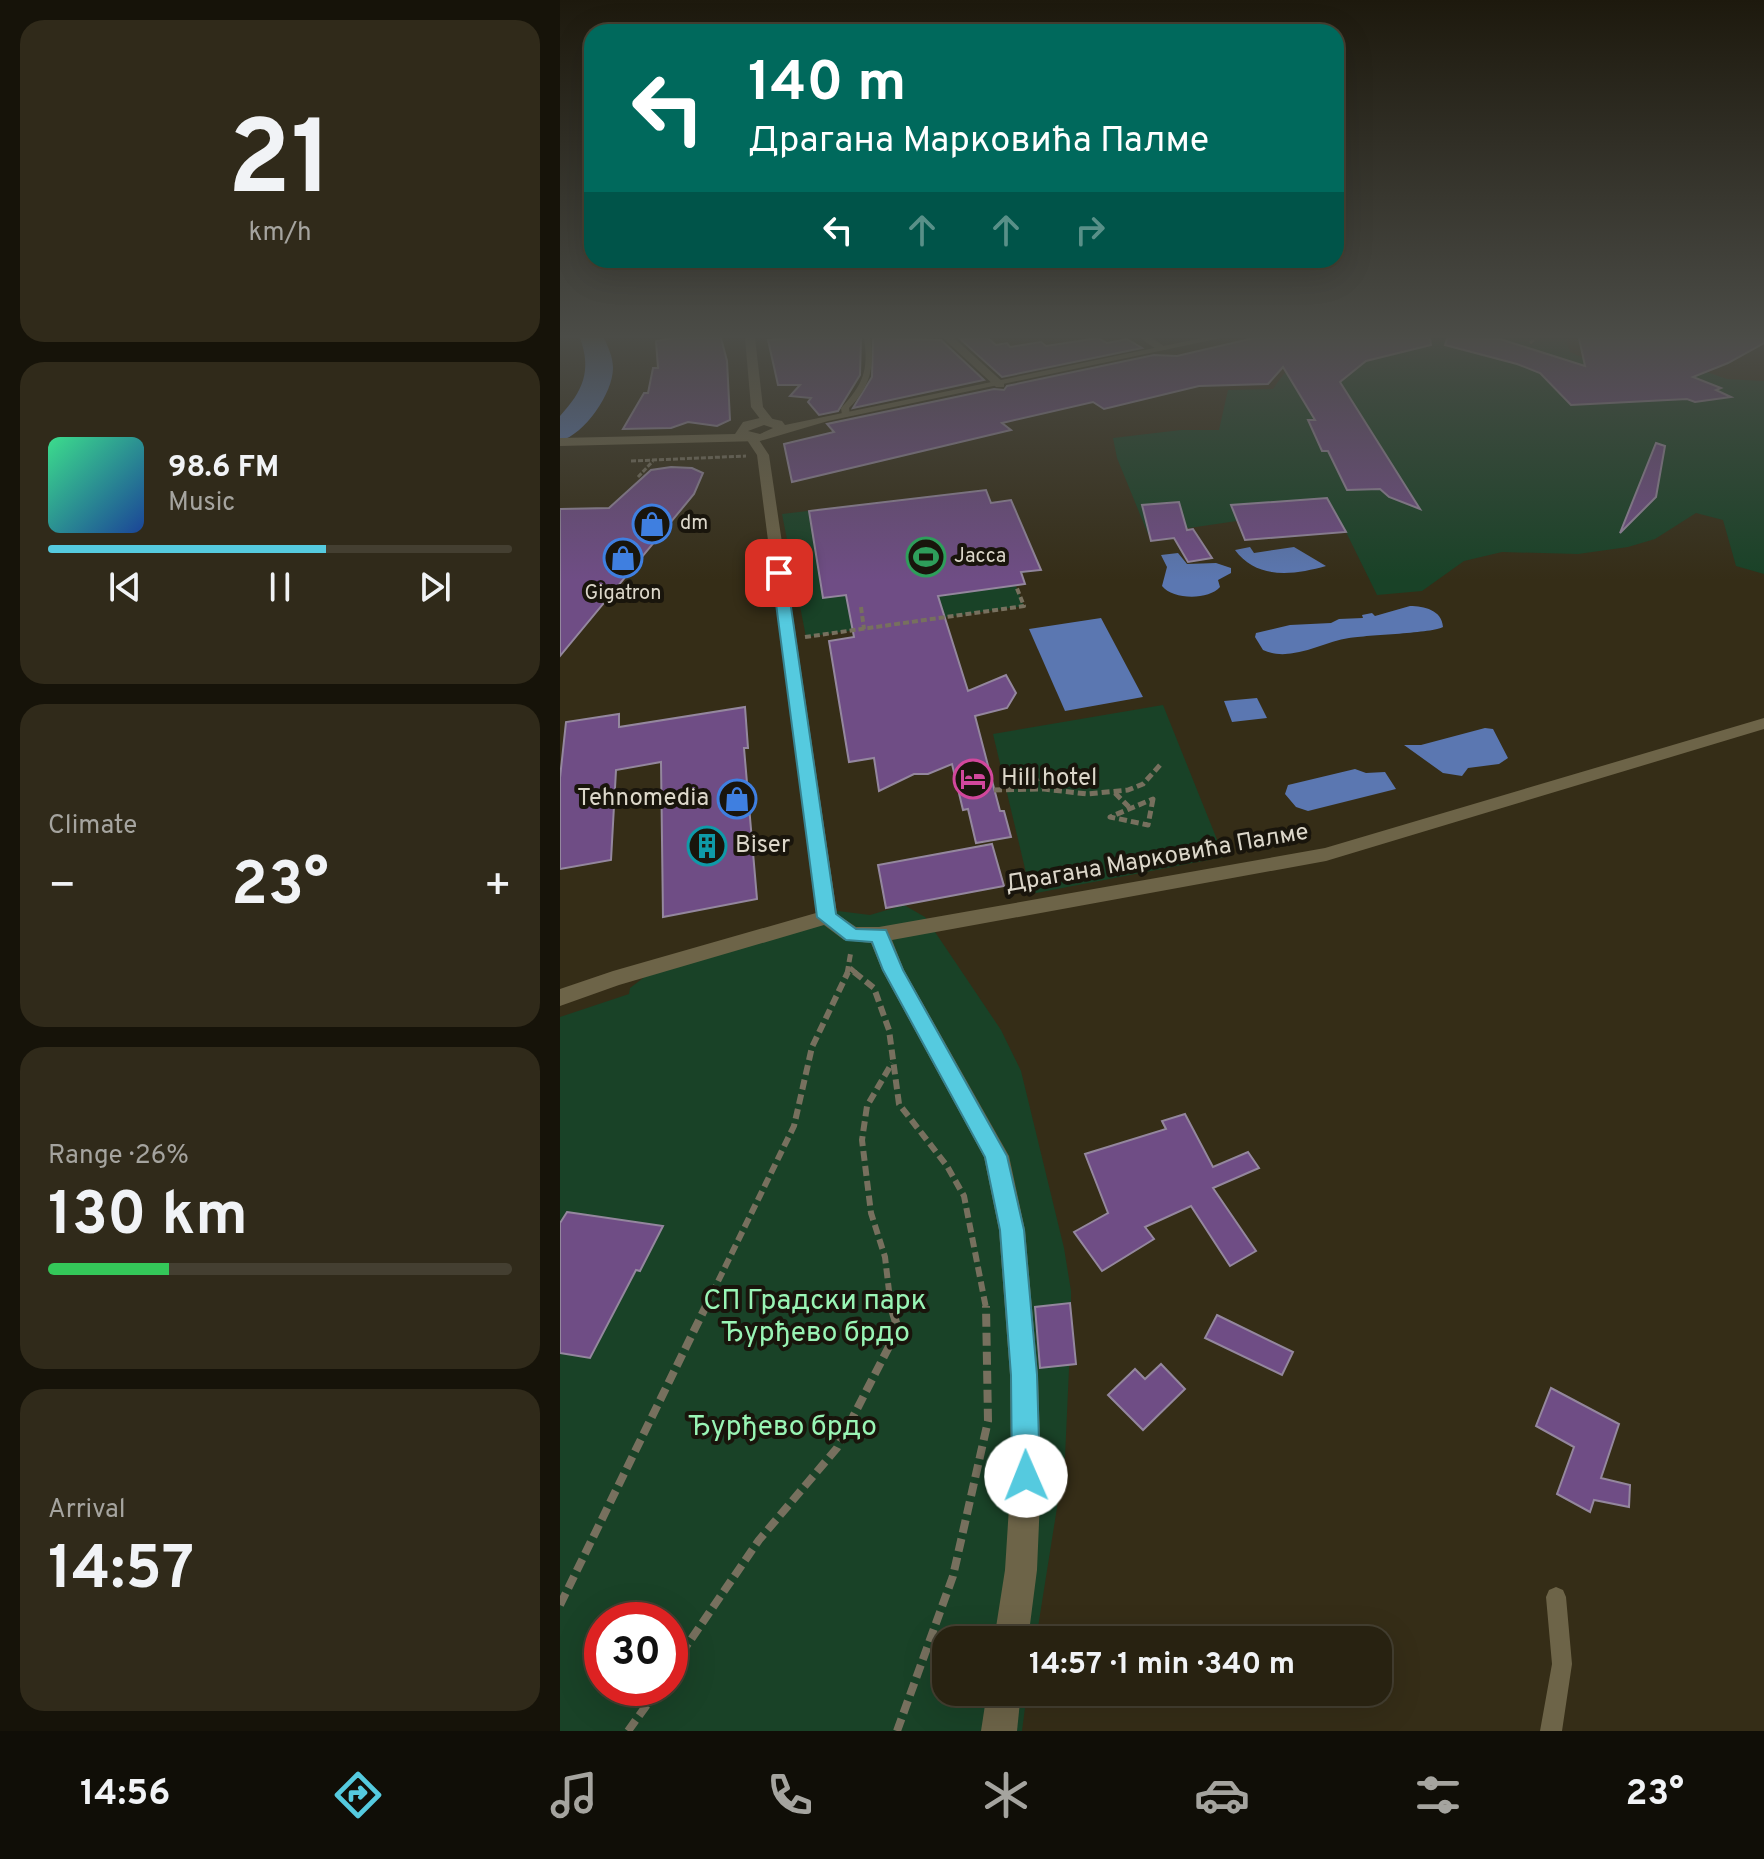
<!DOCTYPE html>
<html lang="en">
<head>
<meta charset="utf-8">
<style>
	:root { --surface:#282211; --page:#302a1a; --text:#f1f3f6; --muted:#a5a49f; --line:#443f31; --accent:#55cadf }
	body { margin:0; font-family:Overpass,sans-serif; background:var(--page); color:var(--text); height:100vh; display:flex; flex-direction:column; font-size:30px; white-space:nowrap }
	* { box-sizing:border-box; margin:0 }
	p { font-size:26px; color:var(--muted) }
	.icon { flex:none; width:44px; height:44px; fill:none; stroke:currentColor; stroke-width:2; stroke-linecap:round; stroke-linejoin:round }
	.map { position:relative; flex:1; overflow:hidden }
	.details { display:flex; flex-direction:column; gap:20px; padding:20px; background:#161309; width:560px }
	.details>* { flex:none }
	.banner { position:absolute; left:24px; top:24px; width:760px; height:244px; border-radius:24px; box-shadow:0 8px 32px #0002,0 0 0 2px var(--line); background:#00695c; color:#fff; overflow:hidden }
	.speed { position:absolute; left:24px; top:1602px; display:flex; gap:16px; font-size:40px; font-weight:700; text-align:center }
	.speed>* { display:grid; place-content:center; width:104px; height:104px; border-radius:50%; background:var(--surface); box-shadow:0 8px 32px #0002,0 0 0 2px var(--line); line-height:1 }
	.speed .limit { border:12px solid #d22; background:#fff; color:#111 }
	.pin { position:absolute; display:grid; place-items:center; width:68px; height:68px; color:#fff; margin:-34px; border-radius:16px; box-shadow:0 4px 12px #0006 }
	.me { position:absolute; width:88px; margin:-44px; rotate:359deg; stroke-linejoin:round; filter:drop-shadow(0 0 6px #0008) }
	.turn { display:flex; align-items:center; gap:28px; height:168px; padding:0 32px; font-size:36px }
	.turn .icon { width:104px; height:104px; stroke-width:2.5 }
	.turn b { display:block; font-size:56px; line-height:68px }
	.lanes { display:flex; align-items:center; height:76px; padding:0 32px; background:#0003; justify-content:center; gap:40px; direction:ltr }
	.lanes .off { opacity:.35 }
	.big { font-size:60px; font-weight:700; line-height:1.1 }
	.details .widget { flex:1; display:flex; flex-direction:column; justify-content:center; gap:12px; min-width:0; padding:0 28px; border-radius:24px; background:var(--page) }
	.details .dial { align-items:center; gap:0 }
	.dial b { font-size:104px; line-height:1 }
	.song { display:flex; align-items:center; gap:24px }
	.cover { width:96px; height:96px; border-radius:12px; background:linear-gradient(135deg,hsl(150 70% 55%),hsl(220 70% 35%)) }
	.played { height:8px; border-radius:4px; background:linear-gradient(90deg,var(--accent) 60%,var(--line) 60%) }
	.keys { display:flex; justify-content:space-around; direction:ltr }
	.heat { display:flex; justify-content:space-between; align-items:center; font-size:44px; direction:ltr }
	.charge { height:12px; border-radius:6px; background:linear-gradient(90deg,#34c759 26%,var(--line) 0) }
	.trip { position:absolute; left:372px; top:1626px; width:460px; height:80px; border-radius:24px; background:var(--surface); box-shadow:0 8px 32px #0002,0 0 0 2px var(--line); font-weight:700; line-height:80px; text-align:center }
	.tabs { display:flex; height:128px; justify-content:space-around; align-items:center; background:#100e07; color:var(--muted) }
	.tabs .icon { width:56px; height:56px }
	.tabs .selected { color:var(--accent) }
	.tabs b { font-size:36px; color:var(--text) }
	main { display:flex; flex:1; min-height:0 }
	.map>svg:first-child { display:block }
	.green { fill:#194227; fill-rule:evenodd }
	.water { fill:#5b77b1 }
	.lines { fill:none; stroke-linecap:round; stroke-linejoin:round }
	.river { fill:#5b77b1; fill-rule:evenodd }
	.building { fill:#6f4d85; stroke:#94879e; stroke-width:2 }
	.path-far4 { stroke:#77705e; stroke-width:3; stroke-dasharray:5 2; stroke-linecap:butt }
	.path-far3 { stroke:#77705e; stroke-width:4; stroke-dasharray:6 3; stroke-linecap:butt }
	.path-far2 { stroke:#77705e; stroke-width:5; stroke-dasharray:8 4; stroke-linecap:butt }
	.path-far1 { stroke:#77705e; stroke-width:6; stroke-dasharray:10 5; stroke-linecap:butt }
	.path { stroke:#77705e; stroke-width:8; stroke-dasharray:13 6; stroke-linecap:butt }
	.service { fill:#6d6448; fill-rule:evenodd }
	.minor { fill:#6d6448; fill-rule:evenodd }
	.tertiary { fill:#6d6448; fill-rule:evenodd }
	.route { fill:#55cadf; stroke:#378391; stroke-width:2 }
	.labels { text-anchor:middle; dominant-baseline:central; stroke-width:8; stroke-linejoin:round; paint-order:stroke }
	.far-poi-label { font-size:20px; fill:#dcd7ca; stroke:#19150c; text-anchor:start }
	.poi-label { font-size:24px; fill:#dcd7ca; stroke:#19150c; text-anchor:start }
	.street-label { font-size:24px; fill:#dcd7ca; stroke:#19150c }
	.near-park-label { font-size:28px; fill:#99f5b5; stroke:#19150c }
</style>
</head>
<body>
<main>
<section class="details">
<div class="widget dial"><b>21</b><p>km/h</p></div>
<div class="widget">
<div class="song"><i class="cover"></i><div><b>98.6 FM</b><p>Music</p></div></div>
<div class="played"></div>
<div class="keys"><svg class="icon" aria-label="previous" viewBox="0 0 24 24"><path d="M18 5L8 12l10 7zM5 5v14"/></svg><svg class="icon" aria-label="pause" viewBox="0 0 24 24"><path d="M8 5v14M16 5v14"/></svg><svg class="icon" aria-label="next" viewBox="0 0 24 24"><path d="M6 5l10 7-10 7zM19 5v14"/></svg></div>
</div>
<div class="widget"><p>Climate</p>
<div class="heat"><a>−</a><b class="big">23°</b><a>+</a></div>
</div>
<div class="widget"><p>Range · 26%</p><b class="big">130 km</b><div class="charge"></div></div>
<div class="widget"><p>Arrival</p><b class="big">14:57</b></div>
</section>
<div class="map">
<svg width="1204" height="1731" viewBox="0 0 1204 1731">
	<rect width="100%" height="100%" fill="#352d17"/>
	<g class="green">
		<path d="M782 338H1006L1010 352 1030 361 1121 363 1167 379 1204 381V574L1176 566 1163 520 1136 513 1095 539 1068 547 1018 554 942 552 904 561 862 591 817 595 786 532 685 540 677 521 588 534 557 458 553 438 621 430H659L668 390 713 389C736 357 744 348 782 338Z"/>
		<path d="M426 490 431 503 451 500 481 570 461 573 465 584 456 586 464 606 246 637 222 514Z"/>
		<path d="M603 705 664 857 471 894 433 734Z"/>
		<path d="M344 905 365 917 441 1030 461 1071 504 1248 511 1291V1325L505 1457 476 1640H386V1692H467L462 1731H0V1017L69 994 70 988 99 966 278 911 310 915ZM42 1620H110V1688H42Z"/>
	</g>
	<g class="water">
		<path d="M690 547 694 553 734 547 766 566C734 575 697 580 675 550Z"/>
		<path d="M618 553 627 564 656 563 671 568V573L658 580 660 587C649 600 613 600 602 586L607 567 601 555Z"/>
		<path d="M850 606C864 606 882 610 883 627 874 633 807 635 789 638 762 642 730 663 703 650L695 637 696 633 730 625 771 623 779 619 803 618 802 615 812 613 815 616Z"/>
		<path d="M541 618 583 697 505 711 469 629Z"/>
		<path d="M697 698 707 718 672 722 664 701Z"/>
		<path d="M925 728 933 729 948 758 939 764 908 768 902 776 883 773 844 745H861Z"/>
		<path d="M795 769 806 773 825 772 836 789 748 811 736 807 725 794 728 785Z"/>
	</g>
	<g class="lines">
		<path class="river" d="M20 338H44C48 347 53 357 53 368 53 393 25 434 0 441V416C23 391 32 371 20 338Z"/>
	</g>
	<g class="building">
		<path d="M113 338H161L167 361 170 420 157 426 128 422 111 428 63 429 84 393H88L93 368H98L96 341Z"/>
		<path d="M233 338H301L300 375 278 411 259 415 248 402 251 398 230 396 240 385H218L208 340Z"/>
		<path d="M313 338 381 340 424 380 293 408 312 377Z"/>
		<path d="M428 338 436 345 447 343 450 347 481 342 486 346 538 338 547 343 567 339 582 348 442 377 400 339Z"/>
		<path d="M694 338H870L871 345 806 361 780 382 860 509 829 497 820 489 787 490 768 451H762L748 420H755L723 367 708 384 639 386 544 409 533 402 442 423 451 430 232 482 224 444 274 432 267 424 434 389 444 390 447 386 594 355 617 356Z"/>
		<path d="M887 338 940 339 1025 366 1019 338H1204V343L1168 363 1133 377 1161 388 1156 390 1171 397 1135 402 1127 399 1011 405 980 373 957 364 885 345Z"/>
		<path d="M1096 443 1105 446 1096 497 1060 533Z"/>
		<path d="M111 467 132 468 143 473 134 494 0 656V509L49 508 91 470Z"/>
		<path d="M426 490 431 503 451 500 481 570 461 572 465 584 378 596 408 691 446 675 456 693 447 708 415 716 440 811H444L451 837 416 843 408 809 403 810 392 764 368 774H354L319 791 314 758 289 762 269 641 294 637 286 595 263 598 249 511Z"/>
		<path d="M767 498 786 532 685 540 671 505Z"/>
		<path d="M619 502 627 530 633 529 652 558 628 562 614 538 591 541 582 505Z"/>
		<path d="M185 707 188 748H184L197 899 103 917 101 762 56 770 51 860 0 869V778L6 722 59 714V727Z"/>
		<path d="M432 844 444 886 326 908 318 865Z"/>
		<path d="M625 1114 653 1167 688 1152 699 1168 653 1188 696 1251 670 1266 631 1206 585 1227 594 1239 542 1271 514 1232 548 1213 525 1154 606 1129 602 1121Z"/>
		<path d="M7 1212 103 1226 80 1271 76 1270 30 1358 0 1353V1223Z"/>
		<path d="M510 1303 516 1364 480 1368 475 1307Z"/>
		<path d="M657 1315 733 1352 722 1375 645 1338Z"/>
		<path d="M601 1364 625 1389 583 1430 548 1395 575 1369 585 1379Z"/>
		<path d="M991 1388 1059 1424 1041 1478 1070 1485 1069 1507 1034 1500 1030 1512 997 1494 1014 1447 976 1426Z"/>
	</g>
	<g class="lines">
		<g class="path-far4">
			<path d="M970 343 976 338"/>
			<path d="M71 461 186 456"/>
			<path d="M78 477 93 461"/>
		</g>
		<g class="path-far3">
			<path d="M301 607 304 629"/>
			<path d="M245 637 464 606 456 586"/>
		</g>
		<g class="path-far2">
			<path d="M461 788 483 776 484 789"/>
			<path d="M434 790 484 789 527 794 568 790 583 784 601 764"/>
			<path d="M555 793 569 807"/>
			<path d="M593 799 588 825 550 817Z"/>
			<path d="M290 968 297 974"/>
			<path d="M287 974 291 951"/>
		</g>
		<g class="path-far1">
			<path d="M294 972 314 988 329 1030 339 1104 387 1166 404 1196 426 1308"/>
			<path d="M145 1308 234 1126 252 1047 288 972"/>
			<path d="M331 1308 325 1257 311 1213 302 1140 307 1106 332 1063"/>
		</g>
		<g class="path">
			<path d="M0 1605 146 1306"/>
			<path d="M110 1670 199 1540 277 1448 338 1329 331 1306"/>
			<path d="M68 1731 99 1688"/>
			<path d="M337 1731 393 1576 428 1421 426 1306"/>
		</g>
		<g class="service">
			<path d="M304 338H310C315 367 310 388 289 408L290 415 286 417 282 415 281 408C303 385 309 370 304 338Z"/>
			<path d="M996 1587 1003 1590 1006 1597 1012 1664 1002 1731H980L992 1664 986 1597 989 1590Z"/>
		</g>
		<g class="minor">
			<path d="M185 338H195L203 407 214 421 212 424H204L191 407Z"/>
			<path d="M383 338H394L444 383V387H436Z"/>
			<path d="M580 338H592L608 349 599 351Z"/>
			<path d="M191 433 195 434 209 455 277 914 296 927H319L765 848 1204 718V729L766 861 332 940 344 970 449 1156 465 1230 478 1375 481 1476 477 1570 468 1640H434L445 1570 451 1476 450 1375 439 1230 424 1157 322 970 311 943 284 940 264 925 59 985 0 1006V989L53 971 256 913 197 455 185 437Z"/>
			<path d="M427 1692H461L457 1731H421Z"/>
		</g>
		<path class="tertiary" d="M642 338H661L268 421 200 441 0 446V438L175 434 183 422 204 417 222 421 225 425ZM204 425 213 428 200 434 188 431Z"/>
	</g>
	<linearGradient id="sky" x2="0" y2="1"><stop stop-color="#1d190d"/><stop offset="0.58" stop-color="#4b4c47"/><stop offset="1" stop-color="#4b4c47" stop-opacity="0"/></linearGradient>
	<rect width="1204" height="580" fill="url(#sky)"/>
	<path class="route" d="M219 569 226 573 276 914 296 929 326 930 343 970 447 1156 464 1230 477 1375 480 1476 475 1485 466 1490 456 1485 452 1476 451 1375 440 1230 425 1157 323 970 312 942 286 940 257 917 212 573Z"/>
	<defs>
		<g id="shop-ring" transform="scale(2)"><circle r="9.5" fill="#19150c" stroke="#3f7fe0" stroke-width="1.5"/><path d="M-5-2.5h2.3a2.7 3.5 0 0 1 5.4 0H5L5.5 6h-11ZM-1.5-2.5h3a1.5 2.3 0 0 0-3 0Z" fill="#3f7fe0"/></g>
		<g id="stadium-ring" transform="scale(2)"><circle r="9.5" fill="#19150c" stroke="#2e9e5b" stroke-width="1.5"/><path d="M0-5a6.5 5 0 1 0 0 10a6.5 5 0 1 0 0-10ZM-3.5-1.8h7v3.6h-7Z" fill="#2e9e5b"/></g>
		<g id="hotel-ring" transform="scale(2)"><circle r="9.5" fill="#19150c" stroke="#d1479c" stroke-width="1.5"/><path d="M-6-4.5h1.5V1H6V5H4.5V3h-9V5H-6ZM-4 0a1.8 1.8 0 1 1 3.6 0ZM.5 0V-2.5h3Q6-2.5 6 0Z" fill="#d1479c"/></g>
		<g id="building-ring" transform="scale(2)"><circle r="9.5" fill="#19150c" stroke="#0f9aa8" stroke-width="1.5"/><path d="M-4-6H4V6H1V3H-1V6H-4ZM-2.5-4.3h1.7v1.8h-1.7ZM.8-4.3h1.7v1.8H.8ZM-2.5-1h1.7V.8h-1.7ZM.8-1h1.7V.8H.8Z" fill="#0f9aa8"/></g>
	</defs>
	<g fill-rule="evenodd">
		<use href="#shop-ring" x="92" y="524"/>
		<use href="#stadium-ring" x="366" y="557"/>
		<use href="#shop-ring" x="63" y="558"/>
		<use href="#hotel-ring" x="413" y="779"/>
		<use href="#shop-ring" x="177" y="799"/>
		<use href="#building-ring" x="147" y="846"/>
	</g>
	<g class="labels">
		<g class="far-poi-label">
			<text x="120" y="524">dm</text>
			<text x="394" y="557">Јасса</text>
			<text x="63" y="594" text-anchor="middle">Gigatron</text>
		</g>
		<g class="poi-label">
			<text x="441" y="779">Hill hotel</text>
			<text x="149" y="799" text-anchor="end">Tehnomedia</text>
			<text x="175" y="846">Biser</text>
		</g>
		<g class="street-label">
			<text transform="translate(597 859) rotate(-10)">Драгана Марковића Палме</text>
		</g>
		<g class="near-park-label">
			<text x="255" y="1302">СП Градски парк<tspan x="255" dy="32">Ђурђево брдо</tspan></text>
			<text x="222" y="1428">Ђурђево брдо</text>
		</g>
	</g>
</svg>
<div class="speed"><div class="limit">30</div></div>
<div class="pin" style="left:219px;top:573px;background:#d93025"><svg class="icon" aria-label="arrive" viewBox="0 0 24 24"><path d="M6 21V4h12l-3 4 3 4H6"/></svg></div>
<svg class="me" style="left:466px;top:1476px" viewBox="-20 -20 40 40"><circle r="19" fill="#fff"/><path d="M0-13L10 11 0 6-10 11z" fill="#55cadf"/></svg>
<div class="trip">14:57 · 1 min · 340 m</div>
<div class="banner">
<div class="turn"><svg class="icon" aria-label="left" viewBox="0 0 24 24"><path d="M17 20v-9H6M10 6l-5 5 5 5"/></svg><div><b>140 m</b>Драгана Марковића Палме</div></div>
<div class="lanes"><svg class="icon" aria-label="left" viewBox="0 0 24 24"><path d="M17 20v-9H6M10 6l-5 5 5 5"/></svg><svg class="icon off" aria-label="ahead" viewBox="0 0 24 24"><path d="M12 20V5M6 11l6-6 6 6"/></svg><svg class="icon off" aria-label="ahead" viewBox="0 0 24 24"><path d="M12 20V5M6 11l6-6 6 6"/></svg><svg class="icon off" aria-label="right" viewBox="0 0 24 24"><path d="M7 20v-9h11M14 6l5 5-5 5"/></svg></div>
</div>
</div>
</main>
<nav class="tabs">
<b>14:56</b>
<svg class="icon selected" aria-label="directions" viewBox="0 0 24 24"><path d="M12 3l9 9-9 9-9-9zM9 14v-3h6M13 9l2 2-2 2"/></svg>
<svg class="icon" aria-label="music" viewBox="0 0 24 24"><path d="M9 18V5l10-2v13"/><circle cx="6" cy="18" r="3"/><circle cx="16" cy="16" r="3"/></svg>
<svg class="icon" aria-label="phone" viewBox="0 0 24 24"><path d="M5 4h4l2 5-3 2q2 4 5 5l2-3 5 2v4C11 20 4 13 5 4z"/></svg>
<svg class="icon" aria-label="climate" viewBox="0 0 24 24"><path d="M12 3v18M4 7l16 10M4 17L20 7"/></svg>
<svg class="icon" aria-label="car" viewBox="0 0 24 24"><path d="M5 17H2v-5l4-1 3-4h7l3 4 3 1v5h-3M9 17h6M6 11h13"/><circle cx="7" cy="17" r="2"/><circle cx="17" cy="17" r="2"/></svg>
<svg class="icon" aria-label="filters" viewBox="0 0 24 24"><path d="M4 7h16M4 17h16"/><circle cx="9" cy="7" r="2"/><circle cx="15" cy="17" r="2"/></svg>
<b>23°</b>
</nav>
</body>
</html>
